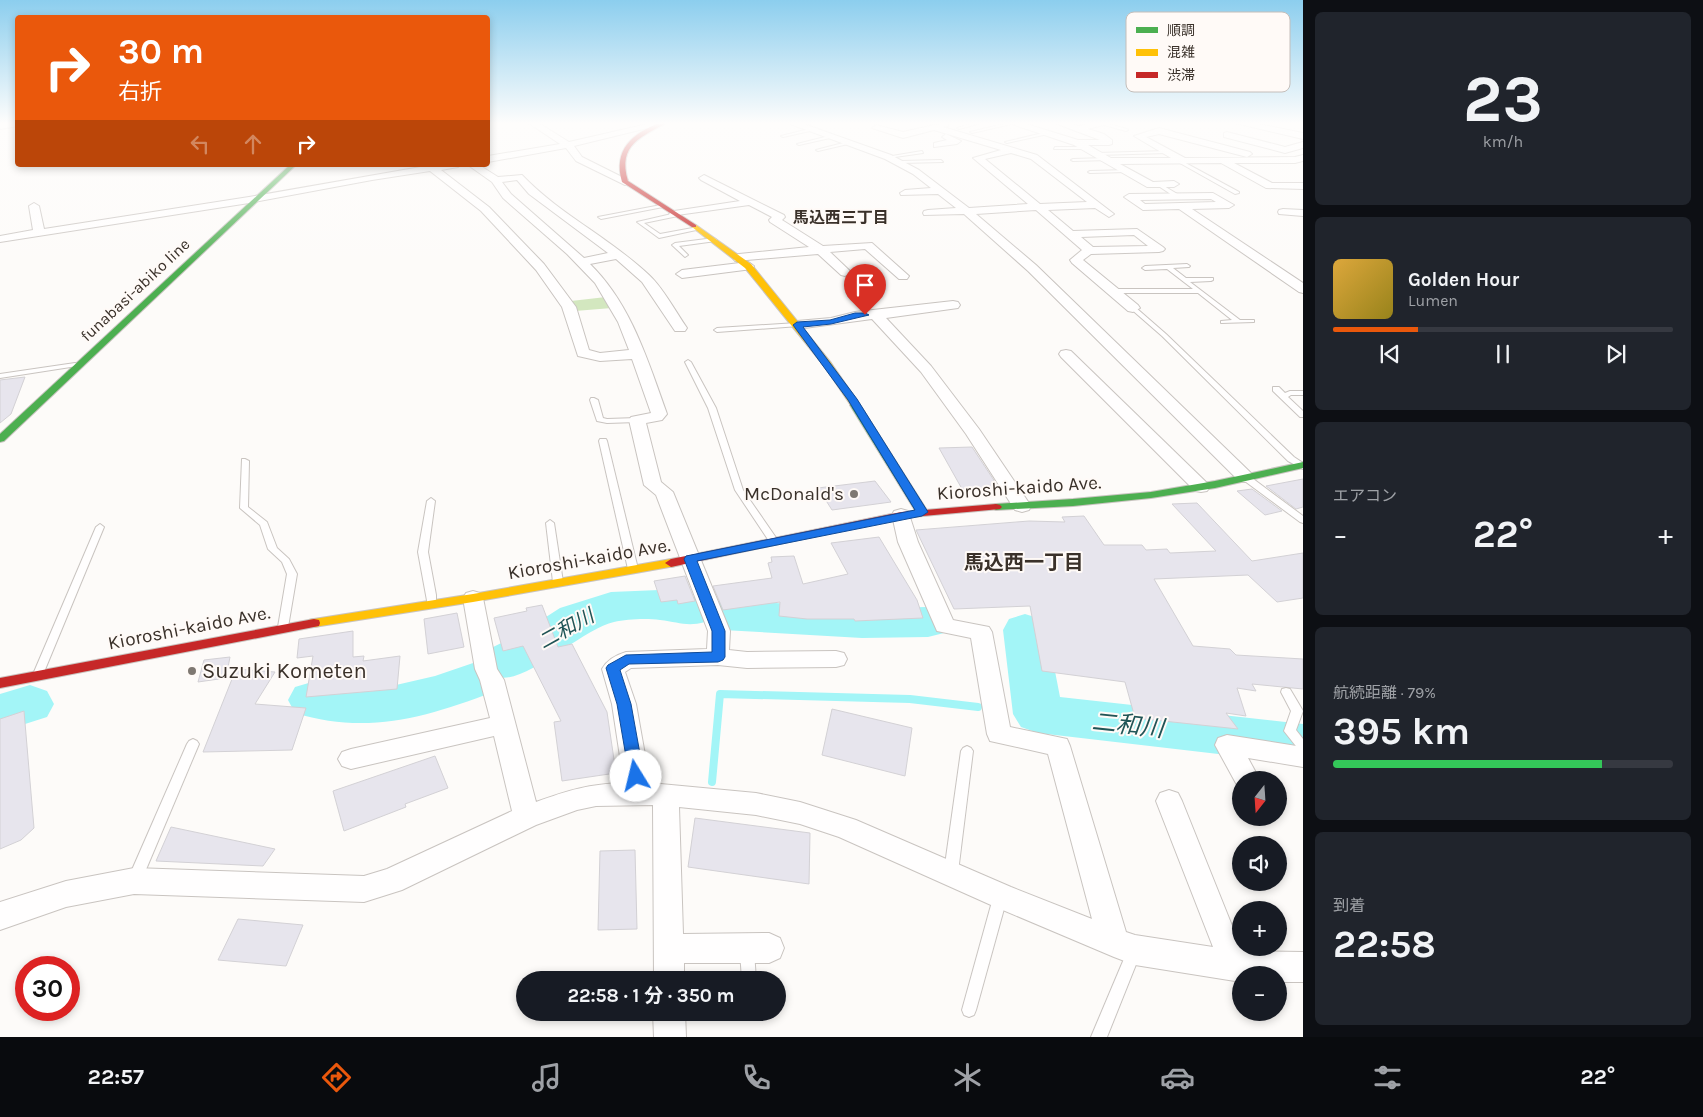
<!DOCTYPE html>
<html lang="ja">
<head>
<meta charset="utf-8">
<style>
	:root { --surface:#171b24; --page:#20242c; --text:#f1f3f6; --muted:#9ea1a6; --line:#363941; --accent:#ea580c }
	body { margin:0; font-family:Karla,"Noto Sans JP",sans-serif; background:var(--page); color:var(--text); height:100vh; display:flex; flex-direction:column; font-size:19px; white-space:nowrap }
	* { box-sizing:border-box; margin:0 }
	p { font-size:16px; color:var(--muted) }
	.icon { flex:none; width:28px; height:28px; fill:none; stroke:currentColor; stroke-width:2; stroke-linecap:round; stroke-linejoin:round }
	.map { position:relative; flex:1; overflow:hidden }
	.side { display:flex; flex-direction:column; gap:12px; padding:12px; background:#0d0f14; width:400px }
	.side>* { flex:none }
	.top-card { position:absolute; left:15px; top:15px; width:475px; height:152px; border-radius:5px; box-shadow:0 2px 8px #0003; background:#ea580c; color:#fff; overflow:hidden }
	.needle { width:32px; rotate:197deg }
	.tools { position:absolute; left:1232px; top:771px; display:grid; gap:10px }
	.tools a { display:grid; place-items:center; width:55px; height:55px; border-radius:50%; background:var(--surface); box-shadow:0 2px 8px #0003; font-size:25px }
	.speed { position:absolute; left:15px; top:956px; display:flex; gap:10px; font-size:25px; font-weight:700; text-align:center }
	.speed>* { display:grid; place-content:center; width:65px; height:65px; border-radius:50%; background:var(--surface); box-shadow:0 2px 8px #0003; line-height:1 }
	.speed .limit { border:8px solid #d22; background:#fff; color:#111 }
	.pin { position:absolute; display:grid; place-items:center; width:42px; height:42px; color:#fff; margin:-51px -21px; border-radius:50% 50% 50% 0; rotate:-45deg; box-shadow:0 0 5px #0007 }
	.pin .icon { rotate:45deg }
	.me { position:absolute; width:55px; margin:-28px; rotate:351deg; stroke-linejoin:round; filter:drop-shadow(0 0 4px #0008) }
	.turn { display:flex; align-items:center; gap:18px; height:105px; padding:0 20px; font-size:22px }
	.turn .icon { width:65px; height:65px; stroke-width:2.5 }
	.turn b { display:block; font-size:35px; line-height:42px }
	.lanes { display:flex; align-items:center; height:48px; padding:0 20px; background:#0003; justify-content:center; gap:25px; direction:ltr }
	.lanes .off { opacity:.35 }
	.big { font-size:38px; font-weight:700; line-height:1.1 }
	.side .widget { flex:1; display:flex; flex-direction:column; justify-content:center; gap:8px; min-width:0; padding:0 18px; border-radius:8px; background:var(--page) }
	.side .dial { align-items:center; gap:0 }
	.dial b { font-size:65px; line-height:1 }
	.song { display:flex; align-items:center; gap:15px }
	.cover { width:60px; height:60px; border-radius:8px; background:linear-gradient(135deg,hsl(40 70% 55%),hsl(50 70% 35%)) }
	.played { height:5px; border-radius:2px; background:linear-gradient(90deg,var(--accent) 25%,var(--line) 25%) }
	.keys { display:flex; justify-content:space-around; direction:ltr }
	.heat { display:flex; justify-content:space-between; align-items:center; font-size:28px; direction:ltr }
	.charge { height:8px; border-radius:4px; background:linear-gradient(90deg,#34c759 79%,var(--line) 0) }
	.trip { position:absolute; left:516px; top:971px; width:270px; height:50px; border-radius:25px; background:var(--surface); box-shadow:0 2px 8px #0003; font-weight:700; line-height:50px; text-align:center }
	.menu { display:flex; height:80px; justify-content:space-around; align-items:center; background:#090b0e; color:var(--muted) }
	.menu .icon { width:35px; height:35px }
	.menu .current { color:var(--accent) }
	.menu b { font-size:22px; color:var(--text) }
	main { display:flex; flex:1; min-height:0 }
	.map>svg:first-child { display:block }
	.green { fill:#d3e7bf }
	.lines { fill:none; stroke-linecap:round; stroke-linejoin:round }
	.stream { stroke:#a3f5f7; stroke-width:8 }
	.river { fill:#a3f5f7; fill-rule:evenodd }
	.building { fill:#e7e5ed; stroke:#d3d1d5 }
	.lane-casing { stroke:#c9c4c0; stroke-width:2 }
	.street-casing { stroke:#c9c4c0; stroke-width:2 }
	.fast-casing { stroke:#c9c4c0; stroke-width:2 }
	.slow-casing { stroke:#c9c4c0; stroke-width:2 }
	.jam-casing { stroke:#c9c4c0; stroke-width:2 }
	.lane { fill:#fffefe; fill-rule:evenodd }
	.street { fill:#fffefe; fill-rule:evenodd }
	.fast { fill:#4caf50; fill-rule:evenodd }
	.slow { fill:#ffc107; fill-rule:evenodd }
	.jam { fill:#c62828; fill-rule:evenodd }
	.route { fill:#1a73e8; stroke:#114b97 }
	.poi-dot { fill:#7e7872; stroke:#fffaf7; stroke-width:2 }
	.labels { text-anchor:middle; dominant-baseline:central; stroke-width:4; stroke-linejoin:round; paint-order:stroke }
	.far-neighbourhood-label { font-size:16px; font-weight:bold; fill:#3a312a; stroke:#fffaf7 }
	.far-street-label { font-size:16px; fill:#3a312a; stroke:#fffaf7 }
	.street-label { font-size:19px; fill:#3a312a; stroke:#fffaf7 }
	.poi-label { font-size:19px; fill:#3a312a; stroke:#fffaf7; text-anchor:end }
	.neighbourhood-label { font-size:20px; font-weight:bold; fill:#3a312a; stroke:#fffaf7 }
	.water-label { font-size:20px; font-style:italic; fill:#205456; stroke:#fffaf7 }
	.near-poi-label { font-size:22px; fill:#3a312a; stroke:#fffaf7; text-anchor:start }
	.near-water-label { font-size:24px; font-style:italic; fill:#205456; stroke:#fffaf7 }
	.key { fill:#fffaf7; stroke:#c4beba; stroke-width:1 }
	.key-label { font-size:14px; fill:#3a312a }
</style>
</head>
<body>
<main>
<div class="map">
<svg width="1303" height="1037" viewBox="0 0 1303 1037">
	<rect width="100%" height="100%" fill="#fdfbf9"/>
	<path class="green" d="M606 297 612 308 575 311 571 301Z"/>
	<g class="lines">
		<path class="stream" d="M712 782 720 694 910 699 978 707"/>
		<g class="river">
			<path d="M659 590 707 600 710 604 723 600 862 608 928 607 944 611 950 622 944 633 928 637 862 638 723 630 707 626 705 622C687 627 678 622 660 620 647 618 627 619 614 622 584 628 525 685 498 677L500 680 493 692C425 718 366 735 295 713L288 700 295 687 312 682 355 687 396 685 435 676 476 662 481 664 480 662 487 650 518 635 560 608 611 592Z"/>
			<path d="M1025 614 1041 619 1047 630 1060 697 1303 724V764L1038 733 1021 727 1013 714 1003 630 1009 619Z"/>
			<path d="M30 685 47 691 54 704 47 717 0 732V694Z"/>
		</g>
	</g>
	<g class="building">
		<path d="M25 377 11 414 0 423V380Z"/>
		<path d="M972 447 999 488 962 489 939 448Z"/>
		<path d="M1303 479V507L1296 509 1266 486Z"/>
		<path d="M875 481 891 502 832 510 818 488Z"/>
		<path d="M1252 489 1282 511 1265 515 1237 491Z"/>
		<path d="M1197 503 1252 561 1303 553V598L1277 602 1248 575 1154 579 1193 646 1230 649 1236 655 1303 659V689L1252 684 1256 691 1237 688 1246 716 1226 713 1238 729 1135 718 1125 682 1042 671 1030 606 954 609 916 530 1029 521 1065 522 1062 517 1084 516 1104 545H1142L1146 550 1167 549 1170 553 1216 551 1172 504Z"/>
		<path d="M879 537 917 600 923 618 855 621 854 619H807L779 616 780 602 723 610 713 586 772 578 768 563 772 562 771 557 794 556 803 584 848 574 831 543Z"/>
		<path d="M685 576 695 601 678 604 677 600 661 602 654 581Z"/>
		<path d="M542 605 558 647 572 644 607 712 616 773 562 781 554 722 561 721 523 646 503 651 494 618 527 611 526 608Z"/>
		<path d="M457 613 464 647 428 654 424 619Z"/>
		<path d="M353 631V657L364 656 363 661 400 656 397 689 306 697 313 656 297 658 299 639Z"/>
		<path d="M230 657 226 678 198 682 204 660Z"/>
		<path d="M236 669 275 672 255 704 306 708 292 750 203 752Z"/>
		<path d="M832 709 912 728 905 776 822 755Z"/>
		<path d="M24 711 34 828 21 840 0 849V719Z"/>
		<path d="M435 756 448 788 405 804 406 807 344 831 333 791Z"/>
		<path d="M695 818 810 833 809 884 688 867Z"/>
		<path d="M171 827 275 849 263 866 156 861Z"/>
		<path d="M635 850 637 929 598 930 600 851Z"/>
		<path d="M238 919 303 925 286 966 218 960Z"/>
	</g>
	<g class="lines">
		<g class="lane-casing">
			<g id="lane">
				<path d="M809 122H817L799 127 797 126Z"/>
				<path d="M977 122H985L959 129 957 128Z"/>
				<path d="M1012 122 1016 123 972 133 970 132Z"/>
				<path d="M1105 123 1127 129 1128 130 1126 131 1104 125Z"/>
				<path d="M809 129 810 131 783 137 781 136Z"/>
				<path d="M1047 132 1048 134 1007 143 1005 142Z"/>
				<path d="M829 136 830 138 799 145 797 144Z"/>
				<path d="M847 142 848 144 818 151 816 150Z"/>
				<path d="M1055 147H1086L1088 148 1086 149H1054Z"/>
				<path d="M922 151 923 153 888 158 886 157Z"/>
				<path d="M1167 151 1168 153 1097 155 1095 154 1097 153Z"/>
				<path d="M1106 158 1108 160 1073 161 1071 160 1073 159Z"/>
				<path d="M941 160 943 162 901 163 899 162 901 161Z"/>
				<path d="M1180 160 1239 192V193L1235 194 1178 162Z"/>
				<path d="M1129 170 1127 172 1090 173 1088 172 1090 171Z"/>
				<path d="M1159 183 1179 195V197H1175L1157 185V184Z"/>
				<path d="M661 205 663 206V207L601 219 598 217Z"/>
				<path d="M676 213 678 214V216L644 223 660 234 698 227 701 229 659 238 637 222Z"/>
				<path d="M714 238 717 240 716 241 679 246 688 255 685 257 672 245 675 243Z"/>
				<path d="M1187 264 1190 266 1189 267 1173 268 1186 278H1213V280L1211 281 1190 282 1240 320H1254V322L1221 323V321L1232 320 1198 293H1113L1110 291 1113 289H1193L1167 269 1145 270 1142 268 1145 266Z"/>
				<path d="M1131 307H1135L1166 334 1294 457 1303 463V469L1288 461 1162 336 1131 309Z"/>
				<path d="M797 323 799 324V326L717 332 714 330 717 328Z"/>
				<path d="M688 360 691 362 716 408 743 490 779 542 777 544H771L735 490 708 408 685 362Z"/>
				<path d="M75 363 77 364V366L0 378V374Z"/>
				<path d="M1273 387H1279L1285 393 1290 391H1303V395H1291L1288 397 1303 411V417H1300L1273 391Z"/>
				<path d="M591 398H594L598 400 603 418 607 419 637 418 641 420 637 422 607 423 597 421 590 400Z"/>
				<path d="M600 439H606L607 441 638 569 633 572 628 569 599 441Z"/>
				<path d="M242 459H245L249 461 248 507 267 522 277 548 289 559 297 574 288 627 287 629H279L278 627 287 574 282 562 268 549 260 525 240 508Z"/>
				<path d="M1242 475H1248L1303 516V523L1300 522 1242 479 1241 477Z"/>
				<path d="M431 498 435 501 428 552 436 595V604L434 606H428L418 552 427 501Z"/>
				<path d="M550 520 554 523 563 582 558 585 553 582 546 523Z"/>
				<path d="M100 524 104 527 44 672 43 675 39 676 35 675 34 672 96 527Z"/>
				<path d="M1286 688 1290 689 1303 711 1296 730 1303 739V752L1299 750 1284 731 1291 711 1281 692 1282 689Z"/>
				<path d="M193 739 197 741 199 744 142 879 140 883 135 885 130 883 128 879 187 744 189 741Z"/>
				<path d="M967 746 971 748 973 751 958 872 956 876 951 878 946 876 944 872 961 751 963 748Z"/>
				<path d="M1000 892 1005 894 1007 898 976 1010 974 1015 969 1017 964 1015 962 1010 993 898 995 894Z"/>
				<path d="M747 944 752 946 754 951 756 980H742L740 951 742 946Z"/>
				<path d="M1134 945 1139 947 1141 952 1107 1037H1091L1129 947Z"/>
			</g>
		</g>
		<g class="street-casing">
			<g id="street">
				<path d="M18 122V126L0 129V123Z"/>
				<path d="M527 122H537L569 142 656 122 664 124 574 146 582 157 628 180V184L625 185 576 161 566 148 488 162V156L560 144Z"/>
				<path d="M785 122H798L891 155 919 170 969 208 1028 204 973 158 1001 150 934 130 903 138 872 128 876 125 903 132 948 122V126L943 127 1037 155 1114 214 1109 217 1095 208 1048 210 1073 231 1137 229 1163 247 1165 249 1163 251 1159 252 1091 254 1083 260 1138 305 1140 308 1133 312 1128 311 1072 263 1070 260 1082 250 1036 210 976 214 1036 265 1251 473 1254 477 1251 481 1245 482 1239 481 1028 271 964 214 924 215 923 213 924 211 928 210 956 208 938 194 901 195 900 193 905 190 931 188 913 174 885 159ZM1011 153 1031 159 1087 202 1040 204 985 159ZM1134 235 1148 246 1093 247 1081 237Z"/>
				<path d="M1006 122H1020L1078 140H1100L1052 122H1066L1079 126 1097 122H1115L1088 129 1104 134 1112 140V144L1109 145H1088L1111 158H1171L1134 136 1159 128 1250 152 1252 154 1247 157 1159 134 1146 137 1185 158 1295 157 1303 155V161L1295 163H1234L1272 183H1303V189L1266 188 1221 163 1120 164 1153 182 1174 181 1179 184 1174 187H1147L1074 145Z"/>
				<path d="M1231 122H1249L1303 133V139Z"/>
				<path d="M1227 132 1285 147 1303 142V148L1285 153 1224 137V133Z"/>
				<path d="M946 134 961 141 957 144 934 147V143L947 140 942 137Z"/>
				<path d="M432 165H460L458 167 441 170 489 207 544 264 576 307 589 350 600 353 629 350 618 322 595 283 567 254 503 198 492 182 468 165H479L498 177 522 175C559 214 610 238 649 275 664 289 675 311 687 328L685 331H675L642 282 616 259 590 264C631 304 648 361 667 414L662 420 646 423 661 482 673 492 730 631 729 650 747 652 836 651 844 653 847 659 844 665 836 667 747 668 718 665 631 668 625 672 636 704 650 783 756 793 800 802 856 820 1011 887 1092 919 1048 754 990 741 987 734 971 638 937 631 898 542 892 515 894 511 901 509 908 511 918 542 953 620 989 627 992 632 1010 727 1067 739 1070 746 1126 932 1135 935 1213 947 1156 801 1160 793 1169 790 1178 793 1182 801 1241 948 1244 951 1303 952V982H1279V975H1241V981H1235L1135 965 1114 957 991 905 839 837 800 824 756 815 679 807 683 934 769 933 780 938 784 948 780 958 769 963H684V980H654L653 805 596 806 577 810 536 825 402 890 364 902 134 894 66 907 0 930V902L66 881 134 868 364 876 387 869 512 811 494 736 351 769 342 766 338 759 342 752 351 749 490 718 480 680 475 669 463 598 466 593 473 591 480 593 483 598 497 669 504 680 536 802C569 790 589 784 624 783L612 704 602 669C607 660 616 655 626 652L707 649 708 631 656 495 644 485 629 420 631 417 651 413 632 359 600 361 578 356 562 307 536 270 481 211 430 171 372 180 249 203 0 242V236L33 230 29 206 34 203 39 206 44 229 249 197ZM517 180 529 194 608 253 584 258 511 194 502 182Z"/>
				<path d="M704 175 784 215 785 217 782 220 823 246 872 243 909 276 907 279H899L865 249 830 252 851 272 845 276 841 275 818 254 735 261 733 258 735 255 739 254 809 247 770 222 769 220 772 217 749 205 670 216 669 214 674 211 740 201 701 180 699 178Z"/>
				<path d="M1213 193 1234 205 1229 208 1192 209 1303 283V293L1299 292 1179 209 1143 210 1124 197 1129 194ZM1211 199 1216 202 1145 204 1140 200Z"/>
				<path d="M1283 209 1303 210V216L1279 214 1278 212 1279 210Z"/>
				<path d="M748 262 754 266 752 269 682 278 676 274 682 270Z"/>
				<path d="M953 301 958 302 960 305 958 308 886 318 931 366 979 429 1031 506 1029 510 1022 512 1015 510 966 434 921 372 872 319 797 329 790 325 797 321 831 318 855 312Z"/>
				<path d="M1066 350 1071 351 1207 483 1210 487 1207 491 1201 492 1195 491 1061 357 1059 354 1061 351Z"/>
				<path d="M1227 735 1303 747V767L1248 758 1260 780H1241V789L1238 787 1215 745 1218 738Z"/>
				<path d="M653 1012H685L686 1037H654Z"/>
			</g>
		</g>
		<g class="fast-casing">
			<g id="fast">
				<path d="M290 165H296L4 441 0 442V434Z"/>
				<path d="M855 402 860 405 928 512 926 514 922 515 916 512 850 405Z"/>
				<path d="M1303 462V468L1215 488 1151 498 1073 506 996 510 990 507 996 504 1073 499 1151 492 1215 481Z"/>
			</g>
		</g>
		<g class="slow-casing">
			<g id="slow">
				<path d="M692 225H696L751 264 831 363 860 405 858 407H852L825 367 745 268 692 227Z"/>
				<path d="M671 559 677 563 675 566 473 602 314 627 309 626 308 623 309 620 314 619 473 594Z"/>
			</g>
		</g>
		<g class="jam-casing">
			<g id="jam">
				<path d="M661 122H668C642 137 617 144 628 181L696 225V227H692L622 182C613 149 632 134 661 122Z"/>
				<path d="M996 504 1000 505 1002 507 1000 509 901 518 671 567 665 563 671 559 901 512Z"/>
				<path d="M314 619 319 620 320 623 319 626 0 688V678Z"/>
			</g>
		</g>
		<use href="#lane" class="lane"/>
		<use href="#street" class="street"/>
		<use href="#fast" class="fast"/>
		<use href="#slow" class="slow"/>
		<use href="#jam" class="jam"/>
	</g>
	<linearGradient id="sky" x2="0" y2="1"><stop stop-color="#8cceee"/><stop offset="0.46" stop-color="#fefdfc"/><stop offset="1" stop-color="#fefdfc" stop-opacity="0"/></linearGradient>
	<rect width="1303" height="268" fill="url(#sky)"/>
	<path class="route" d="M855 313H865L869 315 831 324 803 327 857 399 928 512 922 516 697 561 725 631V657L723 660 718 662 629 664 620 670 631 704 644 776 641 780 636 782 630 780 617 704 606 668 608 665 626 655 712 652V631L684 559 686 556 915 510 848 400 793 325 797 322 830 320Z"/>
	<g class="poi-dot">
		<circle cx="854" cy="494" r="5"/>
		<circle cx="192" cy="671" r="5"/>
	</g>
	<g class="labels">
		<g class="far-neighbourhood-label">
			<text x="841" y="217">馬込西三丁目</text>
		</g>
		<g class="far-street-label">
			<text transform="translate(135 290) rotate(-43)">funabasi-abiko line</text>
		</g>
		<g class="street-label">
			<text transform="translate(1019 488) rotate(-4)">Kioroshi-kaido Ave.</text>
			<text transform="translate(589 559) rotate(-10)">Kioroshi-kaido Ave.</text>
			<text transform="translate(189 628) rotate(-11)">Kioroshi-kaido Ave.</text>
		</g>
		<g class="poi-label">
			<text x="844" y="494">McDonald's</text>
		</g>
		<g class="neighbourhood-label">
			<text x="1024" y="562">馬込西一丁目</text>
		</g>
		<g class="water-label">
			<text transform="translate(566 629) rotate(-29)">二和川</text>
		</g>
		<g class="near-poi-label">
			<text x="202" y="671">Suzuki Kometen</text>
		</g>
		<g class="near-water-label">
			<text transform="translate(1128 725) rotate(6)">二和川</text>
		</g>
	</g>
	<rect x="1126" y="12" width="164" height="80" rx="8" class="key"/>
	<rect x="1136" y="27" width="22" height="6" fill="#4caf50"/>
	<rect x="1136" y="49" width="22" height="7" fill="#ffc107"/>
	<rect x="1136" y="72" width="22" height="6" fill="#c62828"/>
	<g class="key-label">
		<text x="1167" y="35">順調</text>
		<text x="1167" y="57">混雑</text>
		<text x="1167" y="80">渋滞</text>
	</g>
</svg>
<div class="tools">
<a><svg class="needle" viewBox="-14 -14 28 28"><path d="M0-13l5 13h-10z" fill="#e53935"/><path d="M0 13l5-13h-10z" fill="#9ea1a6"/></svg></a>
<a><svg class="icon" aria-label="sound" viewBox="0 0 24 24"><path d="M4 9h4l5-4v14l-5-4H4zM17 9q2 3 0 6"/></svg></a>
<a>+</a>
<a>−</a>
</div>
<div class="speed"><div class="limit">30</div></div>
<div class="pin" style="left:865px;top:315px;background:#d93025"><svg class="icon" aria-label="arrive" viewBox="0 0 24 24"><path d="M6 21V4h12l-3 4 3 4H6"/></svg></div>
<svg class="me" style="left:636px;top:776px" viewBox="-20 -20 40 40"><circle r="19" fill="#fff"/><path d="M0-13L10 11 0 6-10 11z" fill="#1a73e8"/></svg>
<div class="trip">22:58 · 1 分 · 350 m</div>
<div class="top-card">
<div class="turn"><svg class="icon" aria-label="right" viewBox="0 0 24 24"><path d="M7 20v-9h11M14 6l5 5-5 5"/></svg><div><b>30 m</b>右折</div></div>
<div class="lanes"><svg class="icon off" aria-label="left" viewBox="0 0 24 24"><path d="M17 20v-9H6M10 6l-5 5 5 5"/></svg><svg class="icon off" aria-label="ahead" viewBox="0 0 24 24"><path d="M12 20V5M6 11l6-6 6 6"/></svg><svg class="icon" aria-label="right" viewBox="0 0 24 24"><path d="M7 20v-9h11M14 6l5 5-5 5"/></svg></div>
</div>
</div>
<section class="side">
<div class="widget dial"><b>23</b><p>km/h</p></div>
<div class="widget">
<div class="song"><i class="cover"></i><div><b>Golden Hour</b><p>Lumen</p></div></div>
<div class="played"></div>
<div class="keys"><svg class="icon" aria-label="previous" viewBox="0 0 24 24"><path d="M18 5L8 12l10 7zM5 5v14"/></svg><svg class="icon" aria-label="pause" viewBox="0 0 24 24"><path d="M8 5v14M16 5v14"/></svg><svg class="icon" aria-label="next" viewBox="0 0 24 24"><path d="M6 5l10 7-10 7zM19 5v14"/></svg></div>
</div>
<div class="widget"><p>エアコン</p>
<div class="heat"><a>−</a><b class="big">22°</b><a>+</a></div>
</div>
<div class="widget"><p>航続距離 · 79%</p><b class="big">395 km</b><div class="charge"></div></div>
<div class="widget"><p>到着</p><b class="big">22:58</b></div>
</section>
</main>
<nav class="menu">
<b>22:57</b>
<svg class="icon current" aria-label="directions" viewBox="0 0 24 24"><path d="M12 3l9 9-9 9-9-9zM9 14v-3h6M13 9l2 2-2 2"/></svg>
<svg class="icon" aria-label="music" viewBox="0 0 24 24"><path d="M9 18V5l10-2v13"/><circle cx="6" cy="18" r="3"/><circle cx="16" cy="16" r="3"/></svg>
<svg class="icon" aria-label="phone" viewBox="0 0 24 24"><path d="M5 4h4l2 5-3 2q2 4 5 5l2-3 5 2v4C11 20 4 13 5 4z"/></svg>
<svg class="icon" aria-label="climate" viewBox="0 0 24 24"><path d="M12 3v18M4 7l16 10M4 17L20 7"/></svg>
<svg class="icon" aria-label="car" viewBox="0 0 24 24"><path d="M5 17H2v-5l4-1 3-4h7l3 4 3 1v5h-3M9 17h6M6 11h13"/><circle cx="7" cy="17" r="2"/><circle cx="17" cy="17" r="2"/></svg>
<svg class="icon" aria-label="filters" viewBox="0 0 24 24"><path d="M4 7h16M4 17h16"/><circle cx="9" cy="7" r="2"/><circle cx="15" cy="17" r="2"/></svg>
<b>22°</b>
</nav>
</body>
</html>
